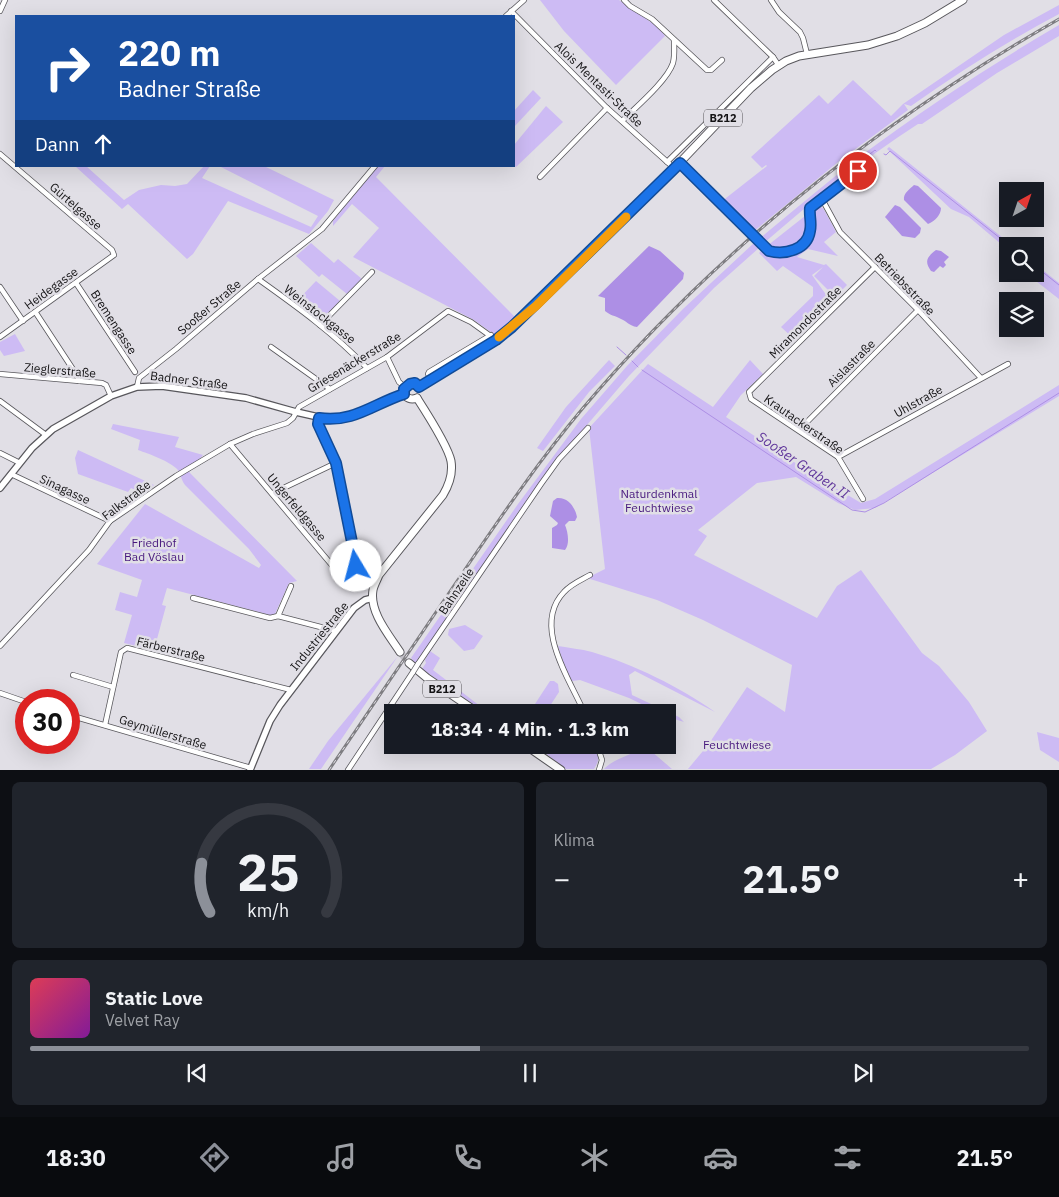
<!DOCTYPE html>
<html lang="de">
<head>
<meta charset="utf-8">
<style>
	:root { --surface:#171b24; --page:#20242c; --text:#f1f3f6; --muted:#9ea1a6; --line:#363941; --accent:#8c9099 }
	body { margin:0; font-family:"IBM Plex Sans",sans-serif; background:var(--page); color:var(--text); height:100vh; display:flex; flex-direction:column; font-size:19px; white-space:nowrap }
	* { box-sizing:border-box; margin:0 }
	p { font-size:16px; color:var(--muted) }
	.icon { flex:none; width:28px; height:28px; fill:none; stroke:currentColor; stroke-width:2; stroke-linecap:round; stroke-linejoin:round }
	.map { position:relative; height:770px; overflow:hidden }
	.side { display:flex; flex-direction:column; gap:12px; padding:12px; background:#0d0f14; flex:1 }
	.side>* { flex:none }
	.top-card { position:absolute; left:15px; top:15px; width:500px; height:152px; border-radius:0px; box-shadow:0 5px 20px #0002; background:#1a4fa0; color:#fff; overflow:hidden }
	.needle { width:32px; rotate:40deg }
	.tools { position:absolute; left:999px; top:182px; display:grid; gap:10px }
	.tools a { display:grid; place-items:center; width:45px; height:45px; border-radius:0px; background:var(--surface); box-shadow:0 5px 20px #0002; font-size:25px }
	.speed { position:absolute; left:15px; top:689px; display:flex; gap:10px; font-size:25px; font-weight:700; text-align:center }
	.speed>* { display:grid; place-content:center; width:65px; height:65px; border-radius:50%; background:var(--surface); box-shadow:0 5px 20px #0002; line-height:1 }
	.speed .limit { border:8px solid #d22; background:#fff; color:#111 }
	.pin { position:absolute; display:grid; place-items:center; width:42px; height:42px; color:#fff; margin:-21px; border:2px solid #fff; border-radius:50%; box-shadow:0 1px 5px #0007 }
	.me { position:absolute; width:55px; margin:-28px; rotate:352deg; stroke-linejoin:round; filter:drop-shadow(0 0 4px #0008) }
	.turn { display:flex; align-items:center; gap:18px; height:105px; padding:0 20px; font-size:22px }
	.turn .icon { width:65px; height:65px; stroke-width:2.5 }
	.turn b { display:block; font-size:35px; line-height:42px }
	.then { display:flex; align-items:center; height:48px; padding:0 20px; background:#0003; gap:10px; font-size:19px }
	.big { font-size:38px; font-weight:700; line-height:1.1 }
	.side .tile { flex:1; display:flex; flex-direction:column; justify-content:center; gap:8px; min-width:0; padding:0 18px; border-radius:8px; background:var(--page) }
	.side .dial { align-items:center; gap:0 }
	.dial svg { height:130px; overflow:visible; fill:none; stroke:var(--line); stroke-width:7; stroke-linecap:round; text-anchor:middle }
	.dial text { fill:var(--text); stroke:none }
	.song { display:flex; align-items:center; gap:15px }
	.cover { width:60px; height:60px; border-radius:8px; background:linear-gradient(135deg,hsl(350 70% 55%),hsl(290 70% 35%)) }
	.played { height:5px; border-radius:2px; background:linear-gradient(90deg,var(--accent) 45%,var(--line) 45%) }
	.keys { display:flex; justify-content:space-around; direction:ltr }
	.heat { display:flex; justify-content:space-between; align-items:center; font-size:28px; direction:ltr }
	.side .tiles { flex:1; display:grid; gap:12px; grid-template-columns:1fr 1fr }
	.tile:last-child { grid-column:span 2 }
	.trip { position:absolute; left:384px; top:704px; width:292px; height:50px; border-radius:0px; background:var(--surface); box-shadow:0 5px 20px #0002; font-weight:700; line-height:50px; text-align:center }
	.tab-bar { display:flex; height:80px; justify-content:space-around; align-items:center; background:#090b0e; color:var(--muted) }
	.tab-bar .icon { width:35px; height:35px }
	.tab-bar .on { color:var(--accent) }
	.tab-bar b { font-size:22px; color:var(--text) }
	.map>svg:first-child { display:block }
	.green { fill:#cdbbf4 }
	.water { fill:#ad8fe5 }
	.lines { fill:none; stroke-linecap:round; stroke-linejoin:round }
	.stream { stroke:#ad8fe5; stroke-width:1 }
	.primary-tunnel { stroke:#c2c0c7; stroke-width:7; stroke-dasharray:7 3.5; stroke-linecap:butt }
	.minor-casing { stroke:#58575c; stroke-width:6 }
	.tertiary-casing { stroke:#58575c; stroke-width:8 }
	.primary-casing { stroke:#58575c; stroke-width:9 }
	.minor { stroke:#fff; stroke-width:4.5 }
	.tertiary { stroke:#fff; stroke-width:5.5 }
	.primary { stroke:#fff; stroke-width:7 }
	.rail-casing { stroke:#7e7d81; stroke-width:3 }
	.rail { stroke:#e1dfe6; stroke-width:1; stroke-dasharray:4; stroke-linecap:butt }
	.minor-bridge-casing { stroke:#58575c; stroke-width:6; stroke-linecap:butt }
	.minor-bridge { stroke:#fff; stroke-width:4.5 }
	.route-casing { stroke:#114b97; stroke-width:12 }
	.route { stroke:#1a73e8; stroke-width:9 }
	.slow { stroke:#f59e0b; stroke-width:9 }
	.labels { text-anchor:middle; dominant-baseline:central; stroke-width:5; stroke-linejoin:round; paint-order:stroke }
	.shield { fill:#e1dfe6; stroke:#525054; stroke-width:1 }
	.shield-label { font-size:11px; font-weight:bold; fill:#141315 }
	.street-label { font-size:12px; fill:#141315; stroke:#e1dfe6 }
	.park-label { font-size:12px; fill:#48197e; stroke:#e1dfe6 }
	.water-label { font-size:14px; font-style:italic; fill:#61389c; stroke:#e1dfe6 }
</style>
</head>
<body>
<div class="map">
<svg width="1059" height="770" viewBox="0 0 1059 770">
	<rect width="100%" height="100%" fill="#e1dfe6"/>
	<g class="green">
		<path d="M540 0H619L658 27 665 36 616 85 564 31Z"/>
		<path d="M1059 5V14C1008 41 959 72 911 106L904 104 908 110 838 162 753 232 722 202 726 198 767 166 766 165 762 168 751 157 819 95 828 104 853 80 891 116 903 104 1004 35Z"/>
		<path d="M1059 25V36L997 73 922 124H918C863 159 813 201 764 243L759 239C793 211 827 182 862 155 925 108 991 65 1059 25Z"/>
		<path d="M533 90 541 98 514 127V111Z"/>
		<path d="M546 106 563 122 516 167 514 165V145Z"/>
		<path d="M889 147 1013 246H1008L1007 254 1002 257 1001 244 969 217 951 209 887 149Z"/>
		<path d="M75 166H86L124 200 139 190 161 185 175 186 187 184 204 166H210L202 178 311 227 318 216 219 166H264L334 200 328 211 309 234 228 201 193 254 187 259 128 204 122 209Z"/>
		<path d="M378 166H385L376 177 515 317 495 335 474 320 353 257 379 228 352 204 333 226V221Z"/>
		<path d="M819 206 823 208 836 232 824 242 838 256 808 249 797 257 824 265 826 264 847 285 835 297 814 276 823 267 812 275 832 303 794 339 781 327 813 296V287L783 266 777 271 759 253 762 250C781 261 807 255 813 232 815 224 810 217 813 209Z"/>
		<path d="M805 216C820 237 787 259 767 246Z"/>
		<path d="M755 242 760 247 714 288 629 376 544 475 416 664 411 658 518 504 581 419 627 366 683 309Z"/>
		<path d="M311 243 334 263 338 259 362 279 347 294 322 274 319 277 296 256Z"/>
		<path d="M1035 264 1059 283V299L1027 274H1035Z"/>
		<path d="M316 281 340 301 322 319H317L296 302Z"/>
		<path d="M15 334 25 351 4 356 0 350V342Z"/>
		<path d="M609 360 615 366 589 392 543 451 537 448 566 407Z"/>
		<path d="M750 360 763 374 741 395 726 417 806 470 861 503 875 499 1059 385V396L875 508 855 510 838 503 796 477 757 483 698 530 707 536 694 555 817 618 837 586 861 570 922 653 939 666 969 702 987 731 955 755 931 769H688L708 745 747 687 785 712 792 665 703 620 657 600 587 578 605 569 589 428 648 364 713 407Z"/>
		<path d="M113 424 179 437 175 447 203 455 189 472 297 581 289 583 274 616 167 588 162 605 166 606 154 650 124 643 132 615 115 610 120 592 137 597 142 580 97 564 145 504 259 568 261 565 249 549 185 485C181 480 181 474 178 470 170 461 149 454 138 450L140 440 111 429Z"/>
		<path d="M78 450 154 485 144 494 131 488 128 492 78 474 75 458Z"/>
		<path d="M465 625 483 636 474 649 464 651 448 635 449 629Z"/>
		<path d="M558 646C569 648 581 649 592 652 633 664 680 687 715 712L635 671 629 675 632 695 679 717 684 722 668 717V712H658L629 698 580 680 572 681 565 668Z"/>
		<path d="M430 651 440 658 433 670 480 706 479 708 422 669 426 663 425 660Z"/>
		<path d="M398 656 321 769H309L328 741Z"/>
		<path d="M550 681H554L558 684 559 692 546 712H542L533 707Z"/>
		<path d="M1037 732 1059 738V762L1040 750Z"/>
		<path d="M549 745H596C600 754 599 762 594 769H566L544 752Z"/>
		<path d="M644 745 672 769H604C614 758 633 756 644 745Z"/>
	</g>
	<g class="water">
		<path d="M914 185 918 186 941 208C941 215 935 221 928 224L904 200C903 193 910 189 914 185Z"/>
		<path d="M895 205 900 207 921 228 920 233 915 238 902 236 885 217Z"/>
		<path d="M649 246 660 251 684 273 683 279 637 327C629 326 627 321 621 319 614 315 611 316 605 311V298L598 296Z"/>
		<path d="M936 250 941 251 949 257 944 262 946 265 943 268 940 266 934 272 931 271C924 261 927 257 936 250Z"/>
		<path d="M557 498C568 497 575 507 577 517L575 521H569L565 525C568 532 570 544 565 550L552 548V528L557 525 558 523 550 516 553 501Z"/>
	</g>
	<g class="lines">
		<g class="stream">
			<path d="M884 154 886 155 890 151 1010 246"/>
			<path d="M865 158 875 150 876 151"/>
			<path d="M1035 266 1059 285"/>
			<path d="M617 347 626 355"/>
			<path d="M632 361 638 367"/>
			<path d="M642 370 852 510 865 512 884 503 1059 393"/>
		</g>
		<path class="primary-tunnel" d="M400 652 409 663"/>
		<g class="minor-casing">
			<g id="minor">
				<path d="M624 0 630 6 652 19 707 70H711L722 60"/>
				<path d="M714 0 773 57 779 66"/>
				<path d="M771 0 779 12 800 32 803 38 807 54"/>
				<path d="M0 11 5 0"/>
				<path d="M511 11 607 108 674 168"/>
				<path d="M506 16 524 0"/>
				<path d="M622 121C636 107 667 81 673 63 675 55 674 48 674 40"/>
				<path d="M0 154 112 250 114 255 0 337"/>
				<path d="M667 162 773 57"/>
				<path d="M680 163 769 251C785 256 807 250 810 231 812 224 809 216 810 208L862 167"/>
				<path d="M540 177 607 108"/>
				<path d="M822 199 840 232 918 310 981 378"/>
				<path d="M258 279C296 306 335 334 367 368"/>
				<path d="M76 283 135 372"/>
				<path d="M0 287 23 321"/>
				<path d="M36 313 78 377 79 381"/>
				<path d="M320 325 372 272"/>
				<path d="M271 347 330 389"/>
				<path d="M387 357 399 382 405 387"/>
				<path d="M0 374 102 383 106 385 111 396"/>
				<path d="M431 378 428 374 429 372 491 335"/>
				<path d="M137 387 139 378 176 349 258 279 322 229 375 166"/>
				<path d="M0 401 46 435"/>
				<path d="M799 430 918 310"/>
				<path d="M230 444 336 570 347 572 356 566V562L336 463 318 425 319 418"/>
				<path d="M0 453 20 463"/>
				<path d="M838 457 1008 364"/>
				<path d="M11 474 110 521"/>
				<path d="M273 493 336 463"/>
				<path d="M863 499 838 457 751 399 749 392 875 267"/>
				<path d="M291 586 278 616 336 631"/>
				<path d="M193 598 270 618 278 616"/>
				<path d="M0 646 89 550 110 521 176 476 230 444 253 434 287 423 293 418 299 407 387 357 448 311 471 322 496 340"/>
				<path d="M418 664 541 484 559 459 588 428"/>
				<path d="M73 675 113 687"/>
				<path d="M0 693 26 702"/>
				<path d="M584 712C569 678 532 625 564 592 571 584 581 580 590 575"/>
				<path d="M69 715 251 768"/>
				<path d="M105 725 121 652 127 648 291 690"/>
				<path d="M597 745 602 760 599 770"/>
				<path d="M348 770 413 672"/>
			</g>
		</g>
		<g class="tertiary-casing">
			<g id="tertiary">
				<path d="M0 488 32 448 53 429 111 396 137 387 162 386 246 398 296 412 327 419 348 418 367 411 404 394"/>
				<path d="M250 770 270 721 280 705 354 608 365 600 373 598"/>
			</g>
		</g>
		<g class="primary-casing">
			<g id="primary">
				<path d="M419 387 490 344 512 327 667 176 751 88 772 70 786 61 799 56 868 45 897 36 925 23 963 0"/>
				<path d="M417 398C404 403 399 387 412 383L419 387"/>
				<path d="M400 652C389 635 369 612 373 590 374 585 377 580 379 575L443 495C449 485 453 473 451 461 448 446 426 412 417 398"/>
				<path d="M409 663 427 678 477 712"/>
				<path d="M525 745 561 770"/>
			</g>
		</g>
		<use href="#minor" class="minor"/>
		<use href="#tertiary" class="tertiary"/>
		<use href="#primary" class="primary"/>
		<g class="rail-casing">
			<path id="rail" d="M329 770C371 708 413 646 455 584 496 524 536 464 583 408 716 251 881 121 1059 19"/>
		</g>
		<use href="#rail" class="rail"/>
		<g class="minor-bridge-casing">
			<path id="minor-bridge" d="M413 672 418 664"/>
		</g>
		<use href="#minor-bridge" class="minor-bridge"/>
	</g>
	<g class="lines">
		<g class="route-casing">
			<path id="route" d="M356 566V562L336 463 318 424 319 418C354 423 373 404 404 394V389L410 384 415 383 419 387 496 340 512 327 680 163 769 251C785 255 807 250 810 231 812 223 809 216 810 208L858 171"/>
		</g>
		<use href="#route" class="route"/>
		<path class="slow" d="M499 337 536 306 626 217"/>
	</g>
	<g class="labels">
		<g class="shield">
			<rect x="704" y="109.5" width="38" height="17" rx="4"/>
			<rect x="423" y="680.5" width="38" height="17" rx="4"/>
		</g>
		<g class="shield-label">
			<text x="723" y="118">B212</text>
			<text x="442" y="689">B212</text>
		</g>
		<g class="street-label">
			<text transform="translate(599 84) rotate(44)">Alois Mentasti-Straße</text>
			<text transform="translate(76 206) rotate(41)">Gürtelgasse</text>
			<text transform="translate(905 284) rotate(46)">Betriebsstraße</text>
			<text transform="translate(51 288) rotate(-36)">Heidegasse</text>
			<text transform="translate(209 307) rotate(-40)">Sooßer Straße</text>
			<text transform="translate(320 314) rotate(38)">Weinstockgasse</text>
			<text transform="translate(114 322) rotate(57)">Bremengasse</text>
			<text transform="translate(805 322) rotate(-45)">Miramondostraße</text>
			<text transform="translate(354 362) rotate(-31)">Griesenäckerstraße</text>
			<text transform="translate(851 363) rotate(-45)">Aislastraße</text>
			<text transform="translate(60 370) rotate(5)">Zieglerstraße</text>
			<text transform="translate(189 380) rotate(7)">Badner Straße</text>
			<text transform="translate(918 401) rotate(-29)">Uhlstraße</text>
			<text transform="translate(804 424) rotate(35)">Krautackerstraße</text>
			<text transform="translate(65 489) rotate(25)">Sinagasse</text>
			<text transform="translate(126 500) rotate(-37)">Falkstraße</text>
			<text transform="translate(297 507) rotate(50)">Ungerfeldgasse</text>
			<text transform="translate(456 591) rotate(-56)">Bahnzeile</text>
			<text transform="translate(319 636) rotate(-51)">Industriestraße</text>
			<text transform="translate(171 649) rotate(14)">Färberstraße</text>
			<text transform="translate(163 732) rotate(17)">Geymüllerstraße</text>
		</g>
		<g class="park-label">
			<text x="659" y="493">Naturdenkmal<tspan x="659" dy="14">Feuchtwiese</tspan></text>
			<text x="154" y="542">Friedhof<tspan x="154" dy="14">Bad Vöslau</tspan></text>
			<text x="737" y="744">Feuchtwiese</text>
		</g>
		<g class="water-label">
			<text transform="translate(803 465) rotate(34)">Sooßer Graben II</text>
		</g>
	</g>
</svg>
<div class="tools">
<a><svg class="needle" viewBox="-14 -14 28 28"><path d="M0-13l5 13h-10z" fill="#e53935"/><path d="M0 13l5-13h-10z" fill="#9ea1a6"/></svg></a>
<a><svg class="icon" aria-label="search" viewBox="0 0 24 24"><circle cx="10" cy="10" r="6"/><path d="M15 15l6 6"/></svg></a>
<a><svg class="icon" aria-label="layers" viewBox="0 0 24 24"><path d="M12 4l9 5-9 5-9-5zM3 14l9 5 9-5"/></svg></a>
</div>
<div class="speed"><div class="limit">30</div></div>
<div class="pin" style="left:858px;top:171px;background:#d93025"><svg class="icon" aria-label="arrive" viewBox="0 0 24 24"><path d="M6 21V4h12l-3 4 3 4H6"/></svg></div>
<svg class="me" style="left:356px;top:566px" viewBox="-20 -20 40 40"><circle r="19" fill="#fff"/><path d="M0-13L10 11 0 6-10 11z" fill="#1a73e8"/></svg>
<div class="trip">18:34 · 4 Min. · 1.3 km</div>
<div class="top-card">
<div class="turn"><svg class="icon" aria-label="right" viewBox="0 0 24 24"><path d="M7 20v-9h11M14 6l5 5-5 5"/></svg><div><b>220 m</b>Badner Straße</div></div>
<div class="then">Dann<svg class="icon" aria-label="ahead" viewBox="0 0 24 24"><path d="M12 20V5M6 11l6-6 6 6"/></svg></div>
</div>
</div>
<section class="side">
<div class="tiles">
<div class="tile dial"><svg viewBox="0 0 100 80">
<path d="M14 69A42 42 0 1 1 86 69"/>
<path d="M14 69A42 42 0 0 1 9 39" stroke="#8c9099"/>
<text x="50" y="56" font-size="32" font-weight="700">25</text>
<text x="50" y="72" font-size="11">km/h</text>
</svg></div>
<div class="tile"><p>Klima</p>
<div class="heat"><a>−</a><b class="big">21.5°</b><a>+</a></div>
</div>
<div class="tile">
<div class="song"><i class="cover"></i><div><b>Static Love</b><p>Velvet Ray</p></div></div>
<div class="played"></div>
<div class="keys"><svg class="icon" aria-label="previous" viewBox="0 0 24 24"><path d="M18 5L8 12l10 7zM5 5v14"/></svg><svg class="icon" aria-label="pause" viewBox="0 0 24 24"><path d="M8 5v14M16 5v14"/></svg><svg class="icon" aria-label="next" viewBox="0 0 24 24"><path d="M6 5l10 7-10 7zM19 5v14"/></svg></div>
</div>
</div>
</section>
<nav class="tab-bar">
<b>18:30</b>
<svg class="icon on" aria-label="directions" viewBox="0 0 24 24"><path d="M12 3l9 9-9 9-9-9zM9 14v-3h6M13 9l2 2-2 2"/></svg>
<svg class="icon" aria-label="music" viewBox="0 0 24 24"><path d="M9 18V5l10-2v13"/><circle cx="6" cy="18" r="3"/><circle cx="16" cy="16" r="3"/></svg>
<svg class="icon" aria-label="phone" viewBox="0 0 24 24"><path d="M5 4h4l2 5-3 2q2 4 5 5l2-3 5 2v4C11 20 4 13 5 4z"/></svg>
<svg class="icon" aria-label="climate" viewBox="0 0 24 24"><path d="M12 3v18M4 7l16 10M4 17L20 7"/></svg>
<svg class="icon" aria-label="car" viewBox="0 0 24 24"><path d="M5 17H2v-5l4-1 3-4h7l3 4 3 1v5h-3M9 17h6M6 11h13"/><circle cx="7" cy="17" r="2"/><circle cx="17" cy="17" r="2"/></svg>
<svg class="icon" aria-label="filters" viewBox="0 0 24 24"><path d="M4 7h16M4 17h16"/><circle cx="9" cy="7" r="2"/><circle cx="15" cy="17" r="2"/></svg>
<b>21.5°</b>
</nav>
</body>
</html>
